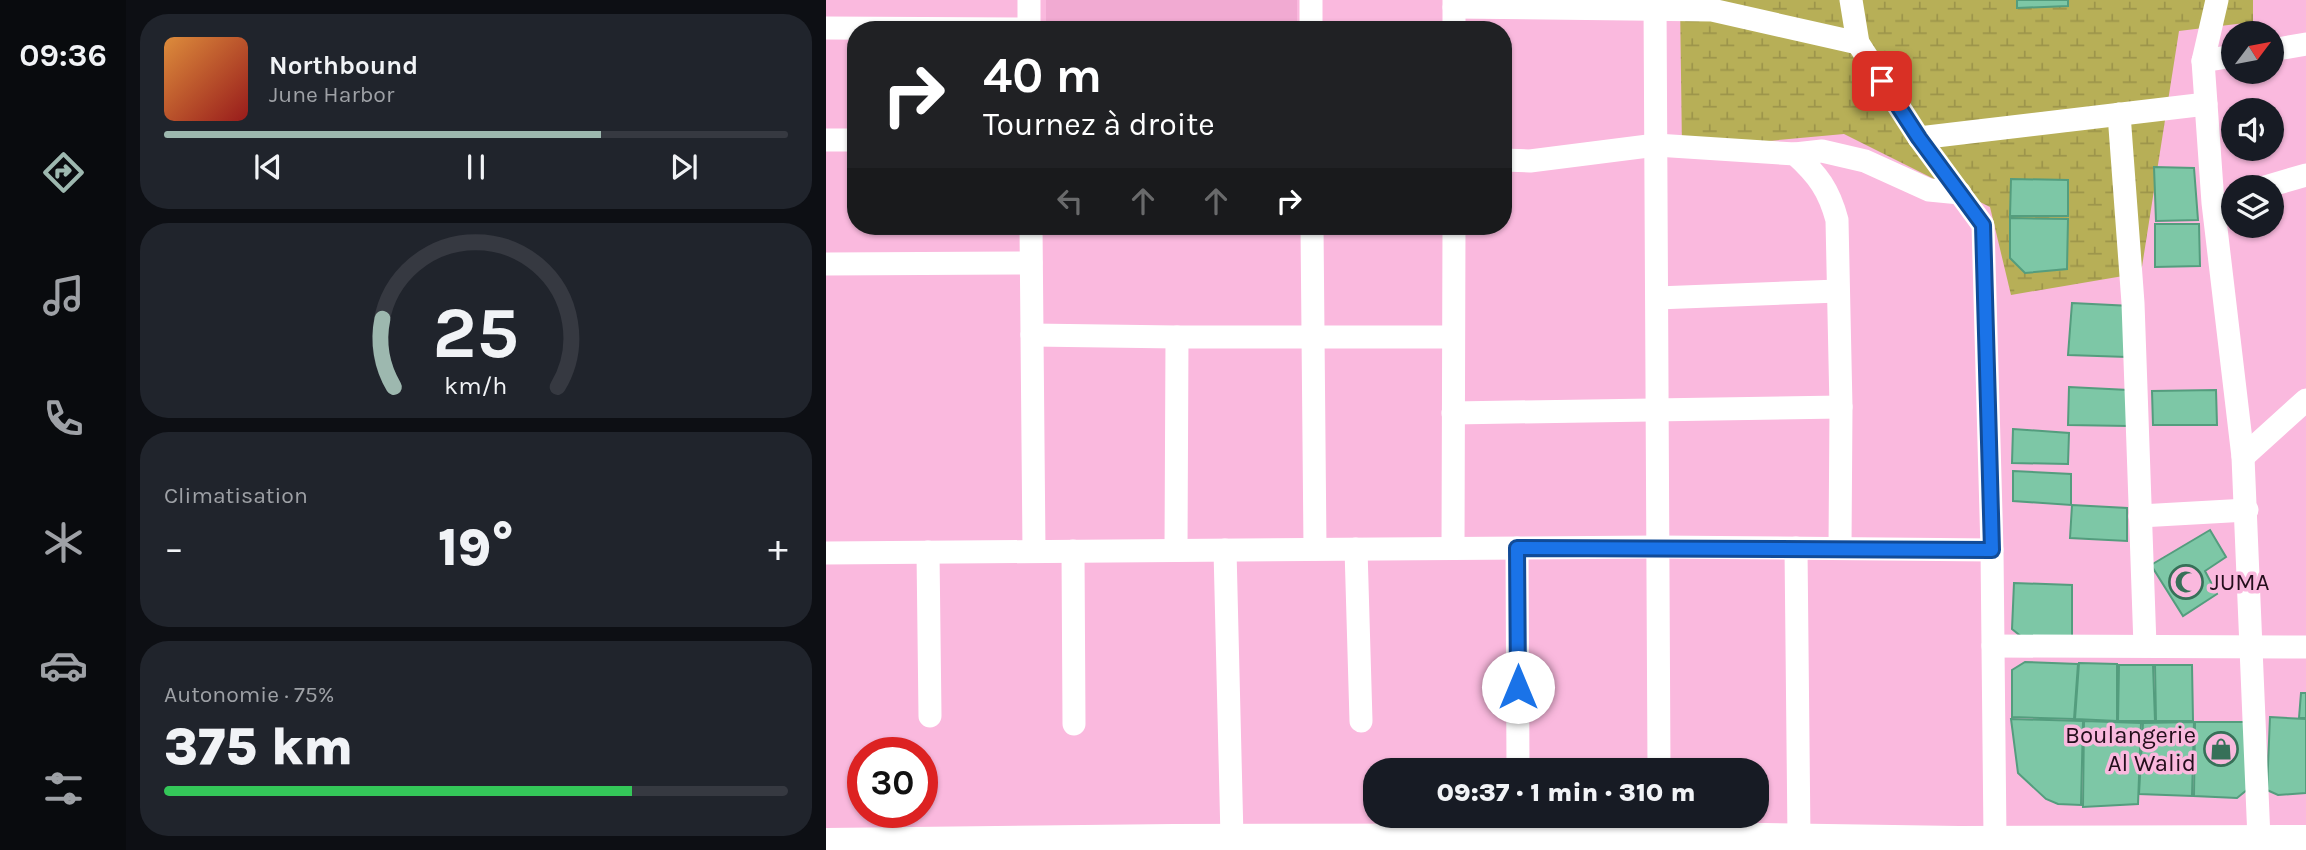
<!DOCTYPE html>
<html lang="fr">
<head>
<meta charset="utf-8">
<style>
	:root { --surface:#171b24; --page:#20242c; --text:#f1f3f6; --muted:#9ea1a6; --line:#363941; --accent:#9db8af }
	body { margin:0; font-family:Karla,sans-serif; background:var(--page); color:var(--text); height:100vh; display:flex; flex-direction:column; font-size:26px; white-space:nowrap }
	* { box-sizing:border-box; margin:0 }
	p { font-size:23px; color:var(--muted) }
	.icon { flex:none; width:38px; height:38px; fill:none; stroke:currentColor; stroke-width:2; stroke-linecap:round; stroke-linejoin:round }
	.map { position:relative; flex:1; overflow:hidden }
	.sheet { display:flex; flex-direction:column; gap:14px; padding:14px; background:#0d0f14; width:700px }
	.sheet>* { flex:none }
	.guide { position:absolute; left:21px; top:21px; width:665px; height:214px; border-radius:28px; box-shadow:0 2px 5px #0004; background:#202124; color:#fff; overflow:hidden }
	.needle { width:46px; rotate:58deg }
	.tools { position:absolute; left:1395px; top:21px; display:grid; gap:14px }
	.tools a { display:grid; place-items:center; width:63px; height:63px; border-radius:50%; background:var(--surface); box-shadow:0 2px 5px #0004; font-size:35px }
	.speed { position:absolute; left:21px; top:737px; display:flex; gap:14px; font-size:35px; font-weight:700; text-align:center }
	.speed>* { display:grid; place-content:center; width:91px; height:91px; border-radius:50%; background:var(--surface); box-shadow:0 2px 5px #0004; line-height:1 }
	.speed .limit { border:10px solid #d22; background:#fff; color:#111 }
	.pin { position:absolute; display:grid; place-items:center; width:60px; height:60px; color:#fff; margin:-30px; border-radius:14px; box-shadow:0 4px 10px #0006 }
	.me { position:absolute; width:77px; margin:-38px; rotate:0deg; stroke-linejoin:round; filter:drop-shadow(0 0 5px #0008) }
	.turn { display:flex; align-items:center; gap:24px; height:147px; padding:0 21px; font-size:32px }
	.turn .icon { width:91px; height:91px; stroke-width:2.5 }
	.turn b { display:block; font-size:49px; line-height:60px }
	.lanes { display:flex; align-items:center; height:66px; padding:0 21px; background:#0003; justify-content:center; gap:35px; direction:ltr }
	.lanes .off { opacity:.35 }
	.big { font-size:52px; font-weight:800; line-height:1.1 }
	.sheet .tile { flex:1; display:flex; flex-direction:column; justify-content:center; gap:10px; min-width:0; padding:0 24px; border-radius:28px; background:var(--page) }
	.sheet .dial { align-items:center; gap:0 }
	.dial svg { height:182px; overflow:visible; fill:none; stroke:var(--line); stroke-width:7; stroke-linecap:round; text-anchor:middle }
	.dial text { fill:var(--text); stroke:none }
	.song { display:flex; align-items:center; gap:21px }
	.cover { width:84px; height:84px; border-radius:10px; background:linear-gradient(135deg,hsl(30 70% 55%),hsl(0 70% 35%)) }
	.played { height:7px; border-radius:4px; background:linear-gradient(90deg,var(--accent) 70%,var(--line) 70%) }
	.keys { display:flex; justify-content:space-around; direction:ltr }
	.heat { display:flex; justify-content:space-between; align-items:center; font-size:38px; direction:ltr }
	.charge { height:10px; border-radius:5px; background:linear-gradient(90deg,#34c759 75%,var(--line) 0) }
	.trip { position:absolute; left:537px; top:758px; width:406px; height:70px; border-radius:28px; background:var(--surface); box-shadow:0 2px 5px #0004; font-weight:800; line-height:70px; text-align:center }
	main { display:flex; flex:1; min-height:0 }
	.menu { display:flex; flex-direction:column; width:126px; justify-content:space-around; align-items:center; background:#090b0e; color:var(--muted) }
	.menu .icon { width:49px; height:49px }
	.menu .on { color:var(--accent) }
	.menu b { font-size:32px; color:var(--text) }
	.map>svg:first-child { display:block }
	.built { fill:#f1aad2 }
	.wetland { fill:url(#wetland-marsh) }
	.building { fill:#7dc7a6; stroke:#549d7e; stroke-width:2 }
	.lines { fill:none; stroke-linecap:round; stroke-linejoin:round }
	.minor { stroke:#fff; stroke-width:23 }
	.tertiary { stroke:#fff; stroke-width:28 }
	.route-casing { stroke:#114b97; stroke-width:18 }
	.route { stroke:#1a73e8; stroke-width:12 }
	.labels { text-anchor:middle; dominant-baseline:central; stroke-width:7; stroke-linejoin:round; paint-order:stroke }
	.poi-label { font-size:24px; fill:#240e1c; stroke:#fab9de; text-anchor:start }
</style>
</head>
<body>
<main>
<nav class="menu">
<b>09:36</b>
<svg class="icon on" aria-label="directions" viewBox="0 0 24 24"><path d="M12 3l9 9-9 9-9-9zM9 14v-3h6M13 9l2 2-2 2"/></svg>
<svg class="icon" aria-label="music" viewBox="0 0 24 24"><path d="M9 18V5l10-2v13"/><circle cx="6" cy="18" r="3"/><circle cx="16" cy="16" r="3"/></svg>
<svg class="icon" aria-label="phone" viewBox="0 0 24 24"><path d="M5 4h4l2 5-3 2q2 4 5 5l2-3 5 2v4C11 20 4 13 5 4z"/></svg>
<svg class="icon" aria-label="climate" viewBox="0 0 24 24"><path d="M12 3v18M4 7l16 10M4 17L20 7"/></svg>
<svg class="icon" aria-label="car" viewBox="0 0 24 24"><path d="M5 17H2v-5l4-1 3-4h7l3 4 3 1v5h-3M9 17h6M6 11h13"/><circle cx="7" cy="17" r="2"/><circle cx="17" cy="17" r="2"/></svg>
<svg class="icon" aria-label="filters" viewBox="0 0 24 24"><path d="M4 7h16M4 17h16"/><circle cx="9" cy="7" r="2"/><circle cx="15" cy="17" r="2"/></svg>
</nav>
<section class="sheet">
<div class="tile">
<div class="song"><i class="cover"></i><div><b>Northbound</b><p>June Harbor</p></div></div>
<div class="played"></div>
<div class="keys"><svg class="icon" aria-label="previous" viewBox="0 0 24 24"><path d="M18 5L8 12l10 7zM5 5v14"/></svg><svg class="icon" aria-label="pause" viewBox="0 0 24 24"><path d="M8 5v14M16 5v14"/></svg><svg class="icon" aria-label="next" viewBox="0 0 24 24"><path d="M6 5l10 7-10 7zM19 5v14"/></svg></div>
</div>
<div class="tile dial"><svg viewBox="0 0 100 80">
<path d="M14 69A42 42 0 1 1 86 69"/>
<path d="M14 69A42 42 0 0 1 9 39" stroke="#9db8af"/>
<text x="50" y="56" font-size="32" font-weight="700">25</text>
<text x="50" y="72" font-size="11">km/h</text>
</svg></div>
<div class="tile"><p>Climatisation</p>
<div class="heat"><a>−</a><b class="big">19°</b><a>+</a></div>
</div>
<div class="tile"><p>Autonomie · 75%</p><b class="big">375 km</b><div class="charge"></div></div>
</section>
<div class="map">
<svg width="1480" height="850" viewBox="0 0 1480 850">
	<defs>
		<pattern id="wetland-marsh" width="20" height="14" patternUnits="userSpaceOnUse" patternTransform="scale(1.75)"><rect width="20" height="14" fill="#b7af57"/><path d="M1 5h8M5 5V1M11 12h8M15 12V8" fill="none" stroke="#9d954b"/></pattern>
	</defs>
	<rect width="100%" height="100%" fill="#fab9de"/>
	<rect class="built" x="220" y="0" width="251" height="30"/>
	<path class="wetland" d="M854 0H1427V22L1353 31 1315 273 1185 295 1164 207 1018 134 856 149Z"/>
	<g class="building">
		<path d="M1191 0H1242V6L1191 8Z"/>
		<path d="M1328 167 1368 168 1372 220 1330 221Z"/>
		<path d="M1185 179 1242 180V216H1184Z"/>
		<path d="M1184 218 1242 219 1241 269 1199 273 1184 258Z"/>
		<path d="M1329 224H1373L1374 266 1329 267Z"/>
		<path d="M1246 303 1305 306 1301 357 1242 355Z"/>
		<path d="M1243 387 1302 390V426L1242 425Z"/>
		<path d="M1390 390 1391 425H1327L1326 391Z"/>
		<path d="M1187 429 1243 433 1242 464 1186 463Z"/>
		<path d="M1187 471 1245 474V505L1187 501Z"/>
		<path d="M1246 505 1301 508V541L1244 538Z"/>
		<path d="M1384 530 1400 557 1379 571 1391 594 1357 616 1325 565Z"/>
		<path d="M1188 583 1246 585V641L1202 642 1186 629Z"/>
		<path d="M1199 662 1252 664 1248 719 1186 717V670Z"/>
		<path d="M1253 663 1291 664V721L1249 719Z"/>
		<path d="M1293 665H1327L1329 721H1292Z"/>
		<path d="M1329 665H1366L1367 721H1330Z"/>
		<path d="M1475 693H1480V718H1473Z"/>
		<path d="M1444 717 1480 719V793L1452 795 1441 790Z"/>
		<path d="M1185 719 1257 721 1255 805 1232 804 1220 799 1192 773Z"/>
		<path d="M1258 721 1315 723 1312 804 1257 807Z"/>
		<path d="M1368 722 1366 796 1313 794 1317 723Z"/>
		<path d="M1369 722H1420L1422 789 1411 798 1368 796Z"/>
	</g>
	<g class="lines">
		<g class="minor">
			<path d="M203 0V30"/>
			<path d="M485 0V30"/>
			<path d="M628 0V30"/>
			<path d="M829 0 833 770"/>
			<path d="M1025 0 1032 43 1093 138 1157 225 1166 550 1169 839"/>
			<path d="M1391 0 1377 61 1387 203 1417 457 1433 839"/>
			<path d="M628 7 886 10 1032 43"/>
			<path d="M0 28 203 29"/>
			<path d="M1446 50 1480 44"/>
			<path d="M1377 61 1407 56"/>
			<path d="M1293 114 1307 303 1319 646"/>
			<path d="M1093 138 1380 104"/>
			<path d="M0 140H30"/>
			<path d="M969 154C992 175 1003 190 1011 220L1015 407 1014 548"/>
			<path d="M677 160 704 161 830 145 969 154 996 151 1039 161 1103 190 1134 193"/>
			<path d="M1439 187 1480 175"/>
			<path d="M205 226 208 551"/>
			<path d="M486 226 489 549"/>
			<path d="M0 264 205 263"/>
			<path d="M831 298 1012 291"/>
			<path d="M206 335 351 337H627"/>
			<path d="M627 413 1015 407"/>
			<path d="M1417 457 1480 400"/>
			<path d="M1314 516 1421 510"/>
			<path d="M627 548 628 226"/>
			<path d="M691 548 692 770"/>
			<path d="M970 548 973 838"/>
			<path d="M530 549 535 721"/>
			<path d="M350 550 351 337"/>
			<path d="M399 550 406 838"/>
			<path d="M247 551 248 724"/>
			<path d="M102 552 104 716"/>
			<path d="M0 553 832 547 1166 550"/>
			<path d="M1167 646 1480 647"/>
			<path d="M692 816 693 837"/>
			<path d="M833 816V837"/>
		</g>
		<path class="tertiary" d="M0 842 348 838 938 837 1133 840 1480 839"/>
	</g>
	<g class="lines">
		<g class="route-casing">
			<path id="route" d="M692 687 691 548 1166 550 1157 225 1093 138 1056 81"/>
		</g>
		<use href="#route" class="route"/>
	</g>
	<defs>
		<g id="mosque-ring" transform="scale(1.75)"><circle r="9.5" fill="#fab9de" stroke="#377058" stroke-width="1.5"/><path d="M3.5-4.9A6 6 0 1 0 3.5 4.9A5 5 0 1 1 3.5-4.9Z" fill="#377058"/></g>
		<g id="shop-ring" transform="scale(1.75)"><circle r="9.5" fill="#fab9de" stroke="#377058" stroke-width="1.5"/><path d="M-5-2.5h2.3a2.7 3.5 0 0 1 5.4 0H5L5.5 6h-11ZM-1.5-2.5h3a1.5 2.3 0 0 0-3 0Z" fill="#377058"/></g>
	</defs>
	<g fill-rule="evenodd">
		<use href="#mosque-ring" x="1360" y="582"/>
		<use href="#shop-ring" x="1395" y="749"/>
	</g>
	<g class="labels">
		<g class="poi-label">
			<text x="1384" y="582">JUMA</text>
			<text x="1370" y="735" text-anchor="end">Boulangerie<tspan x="1370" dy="28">Al Walid</tspan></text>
		</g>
	</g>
</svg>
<div class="tools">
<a><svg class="needle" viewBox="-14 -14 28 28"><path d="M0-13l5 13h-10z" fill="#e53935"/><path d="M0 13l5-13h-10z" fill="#9ea1a6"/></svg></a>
<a><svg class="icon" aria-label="sound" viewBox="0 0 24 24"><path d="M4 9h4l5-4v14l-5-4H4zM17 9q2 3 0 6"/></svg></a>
<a><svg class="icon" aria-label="layers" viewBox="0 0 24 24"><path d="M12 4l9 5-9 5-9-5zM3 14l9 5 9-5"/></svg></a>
</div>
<div class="speed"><div class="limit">30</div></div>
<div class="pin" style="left:1056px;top:81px;background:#d93025"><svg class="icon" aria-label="arrive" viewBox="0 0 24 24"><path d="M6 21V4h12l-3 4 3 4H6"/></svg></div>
<svg class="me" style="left:692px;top:687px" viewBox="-20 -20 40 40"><circle r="19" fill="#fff"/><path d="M0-13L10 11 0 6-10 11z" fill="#1a73e8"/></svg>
<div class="trip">09:37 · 1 min · 310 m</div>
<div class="guide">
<div class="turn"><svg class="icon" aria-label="right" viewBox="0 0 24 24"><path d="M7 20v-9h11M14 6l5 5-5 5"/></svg><div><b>40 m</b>Tournez à droite</div></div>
<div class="lanes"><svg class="icon off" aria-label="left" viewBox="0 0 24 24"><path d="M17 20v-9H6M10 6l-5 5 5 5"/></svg><svg class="icon off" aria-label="ahead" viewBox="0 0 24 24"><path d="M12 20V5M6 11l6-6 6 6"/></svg><svg class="icon off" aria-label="ahead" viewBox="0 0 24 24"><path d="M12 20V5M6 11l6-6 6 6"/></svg><svg class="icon" aria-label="right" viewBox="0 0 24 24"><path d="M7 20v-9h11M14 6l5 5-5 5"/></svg></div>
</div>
</div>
</main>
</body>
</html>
